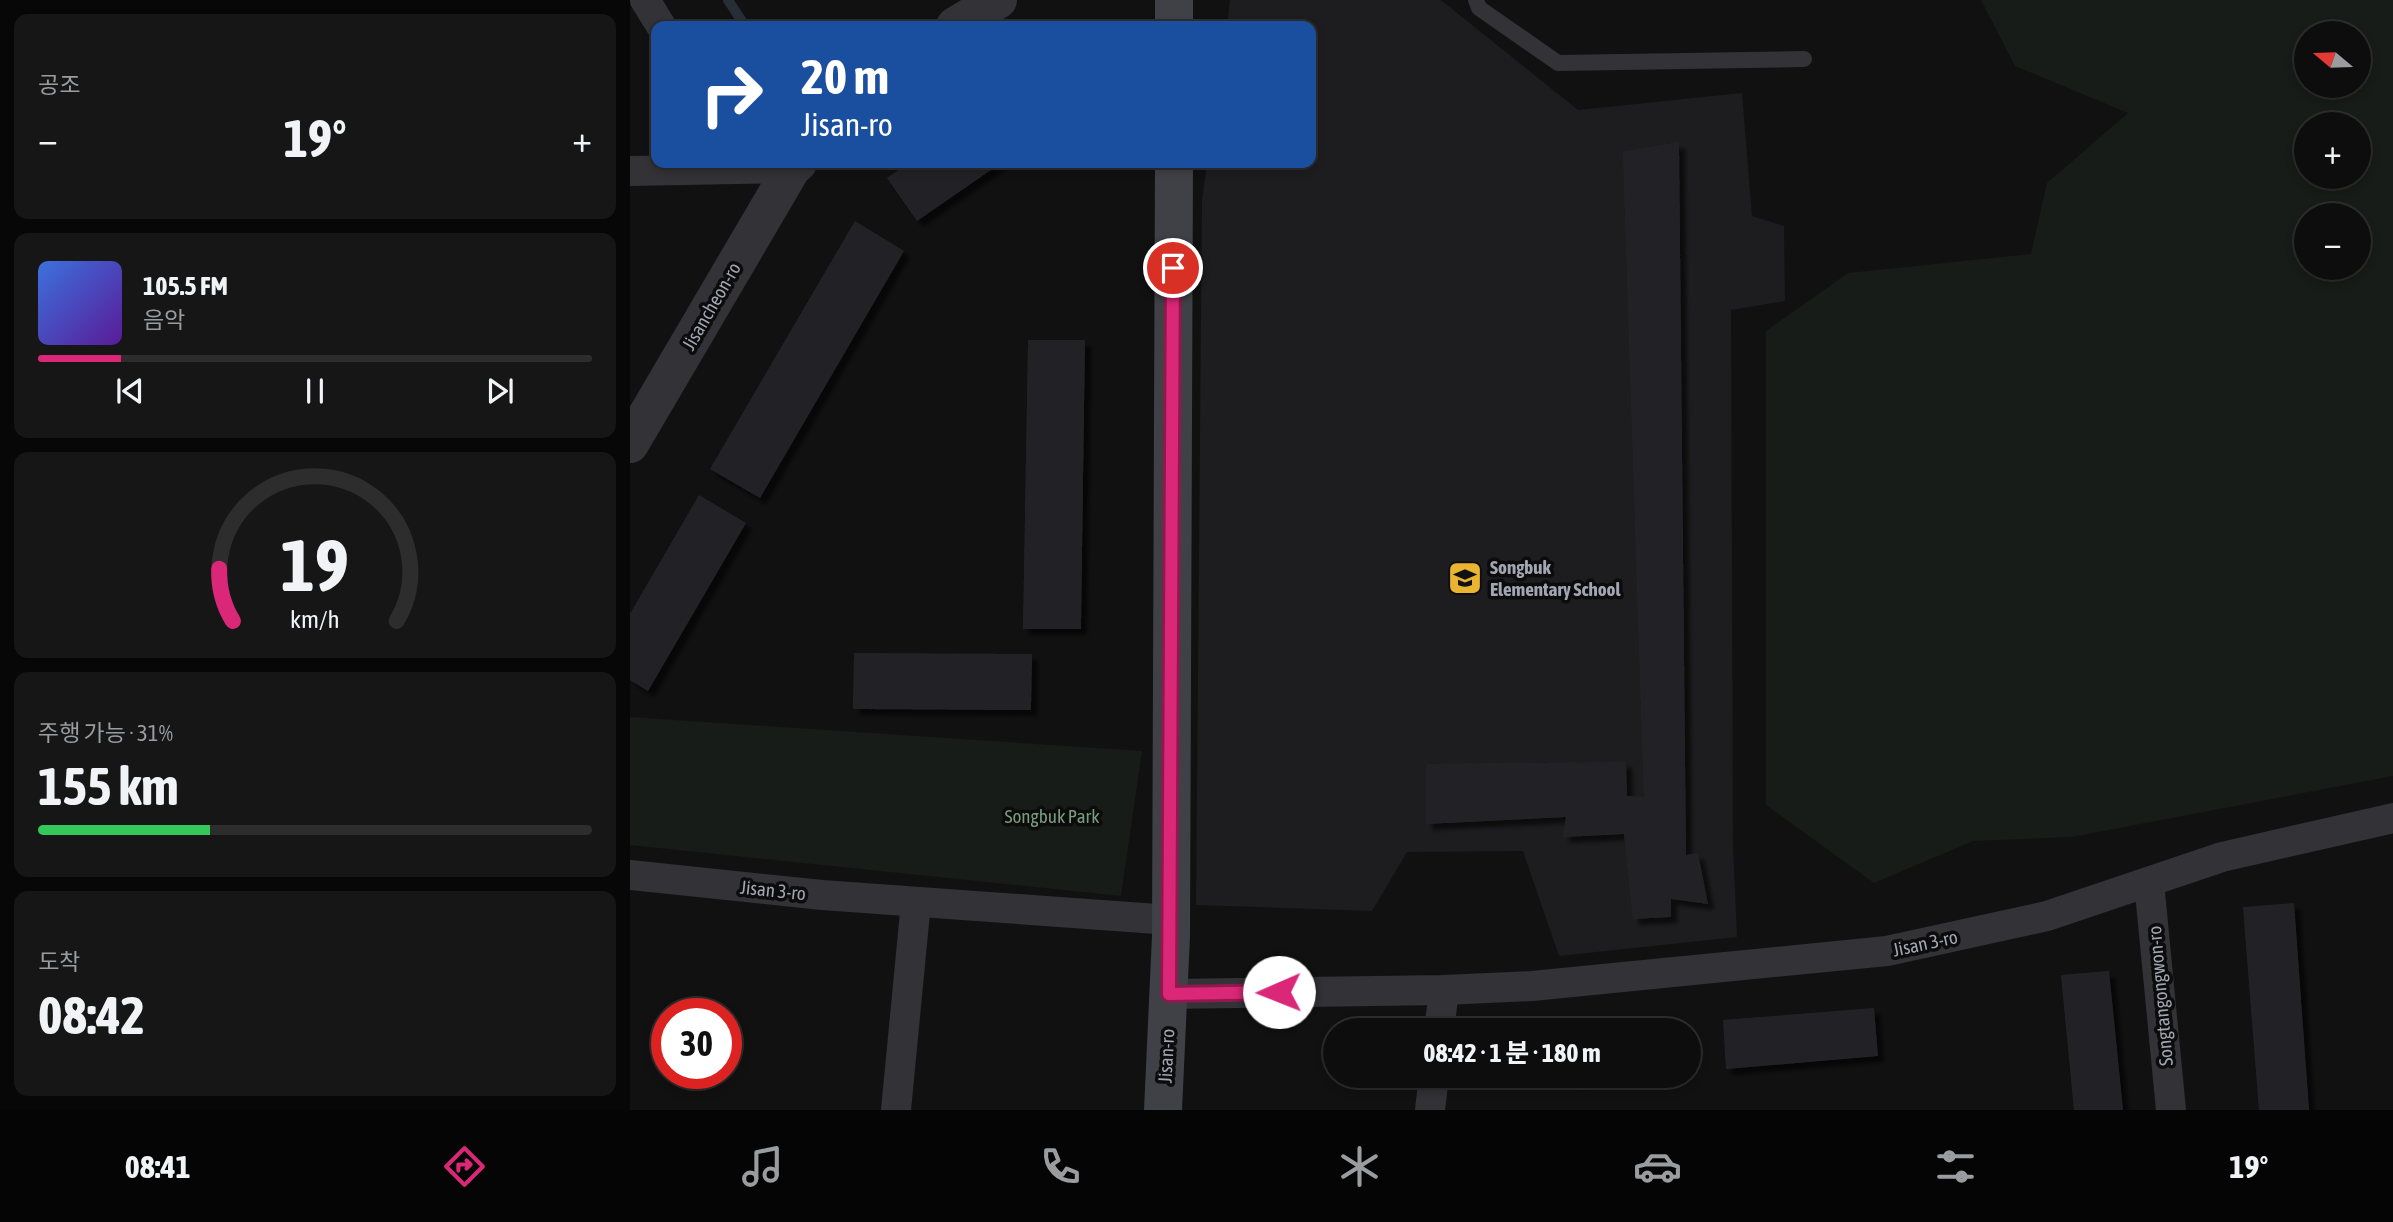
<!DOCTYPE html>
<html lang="ko">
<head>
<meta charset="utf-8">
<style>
	:root { --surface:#0d0d0e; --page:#161617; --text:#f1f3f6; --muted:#9a9c9e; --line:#2d2d2e; --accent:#db2777 }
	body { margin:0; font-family:"Asap Condensed","Noto Sans KR",sans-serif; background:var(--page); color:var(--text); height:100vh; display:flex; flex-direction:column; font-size:26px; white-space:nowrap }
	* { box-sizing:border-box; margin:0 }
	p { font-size:23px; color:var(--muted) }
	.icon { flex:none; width:38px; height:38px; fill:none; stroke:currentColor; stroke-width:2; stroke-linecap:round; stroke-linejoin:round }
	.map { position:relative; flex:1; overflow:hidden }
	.panel { display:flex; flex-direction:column; gap:14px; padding:14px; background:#070708; width:630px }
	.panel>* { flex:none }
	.banner { position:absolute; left:21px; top:21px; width:665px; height:147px; border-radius:14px; box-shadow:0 4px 10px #0003,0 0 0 2px var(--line); background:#1a4fa0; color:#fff; overflow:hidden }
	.needle { width:46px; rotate:289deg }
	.fabs { position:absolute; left:1664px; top:21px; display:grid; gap:14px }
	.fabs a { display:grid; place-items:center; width:77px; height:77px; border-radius:50%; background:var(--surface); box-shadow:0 4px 10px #0003,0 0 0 2px var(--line); font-size:35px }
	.speed { position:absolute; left:21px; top:998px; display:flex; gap:14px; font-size:35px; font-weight:700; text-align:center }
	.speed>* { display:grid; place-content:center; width:91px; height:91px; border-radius:50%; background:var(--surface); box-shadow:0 4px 10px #0003,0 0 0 2px var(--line); line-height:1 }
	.speed .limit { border:10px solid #d22; background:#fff; color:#111 }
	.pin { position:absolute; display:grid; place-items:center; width:60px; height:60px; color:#fff; margin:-30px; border:4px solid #fff; border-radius:50%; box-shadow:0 2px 7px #0007 }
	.me { position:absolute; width:77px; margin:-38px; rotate:269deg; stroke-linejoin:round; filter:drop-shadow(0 0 5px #0008) }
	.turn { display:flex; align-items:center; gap:24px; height:147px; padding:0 35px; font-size:32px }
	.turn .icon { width:91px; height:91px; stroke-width:2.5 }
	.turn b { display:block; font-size:49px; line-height:60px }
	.big { font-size:52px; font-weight:700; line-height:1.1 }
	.panel .widget { flex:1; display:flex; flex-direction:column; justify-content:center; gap:10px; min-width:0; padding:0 24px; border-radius:14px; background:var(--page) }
	.panel .dial { align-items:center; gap:0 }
	.dial svg { height:182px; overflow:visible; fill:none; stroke:var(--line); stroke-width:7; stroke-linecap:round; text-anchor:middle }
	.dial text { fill:var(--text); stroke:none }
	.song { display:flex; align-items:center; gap:21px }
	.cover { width:84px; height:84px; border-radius:10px; background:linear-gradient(135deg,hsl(220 70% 55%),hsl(270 70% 35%)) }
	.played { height:7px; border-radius:4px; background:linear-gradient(90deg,var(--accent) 15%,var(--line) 15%) }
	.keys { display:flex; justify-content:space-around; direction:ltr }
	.heat { display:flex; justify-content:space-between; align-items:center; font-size:38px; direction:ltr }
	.charge { height:10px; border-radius:5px; background:linear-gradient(90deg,#34c759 31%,var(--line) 0) }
	.trip { position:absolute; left:693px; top:1018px; width:378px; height:70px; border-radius:35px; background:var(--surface); box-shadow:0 4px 10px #0003,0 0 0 2px var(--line); font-weight:700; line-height:70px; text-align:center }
	.tab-bar { display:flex; height:112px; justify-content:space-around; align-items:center; background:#050506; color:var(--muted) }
	.tab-bar .icon { width:49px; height:49px }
	.tab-bar .active { color:var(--accent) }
	.tab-bar b { font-size:32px; color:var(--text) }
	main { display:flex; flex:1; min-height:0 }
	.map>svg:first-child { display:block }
	.built { fill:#1d1d1f }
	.green { fill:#171c18; fill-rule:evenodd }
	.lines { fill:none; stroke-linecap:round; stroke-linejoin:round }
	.stream { stroke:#282e35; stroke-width:10 }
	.building { fill:#242426; filter:url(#shadow) }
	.service { stroke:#323237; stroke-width:16 }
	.minor { stroke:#323237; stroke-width:30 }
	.tertiary { stroke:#323237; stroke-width:38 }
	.secondary { stroke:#404147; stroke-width:38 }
	.route-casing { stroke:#8e194d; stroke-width:18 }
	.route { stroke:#db2777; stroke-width:12 }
	.labels { text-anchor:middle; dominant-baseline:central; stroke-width:7; stroke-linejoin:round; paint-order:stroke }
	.street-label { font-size:19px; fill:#a2a6b2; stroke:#0c0c0d }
	.poi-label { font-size:19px; font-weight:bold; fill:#a2a6b2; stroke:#0c0c0d; text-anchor:start }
	.park-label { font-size:19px; fill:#7a9d7e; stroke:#0c0c0d }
</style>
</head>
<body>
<main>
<section class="panel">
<div class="widget"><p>공조</p>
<div class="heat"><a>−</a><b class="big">19°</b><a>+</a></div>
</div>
<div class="widget">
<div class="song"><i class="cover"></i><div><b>105.5 FM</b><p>음악</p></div></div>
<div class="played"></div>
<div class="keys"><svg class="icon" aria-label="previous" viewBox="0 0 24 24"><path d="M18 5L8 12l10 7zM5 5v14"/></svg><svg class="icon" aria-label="pause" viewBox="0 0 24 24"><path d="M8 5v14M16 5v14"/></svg><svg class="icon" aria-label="next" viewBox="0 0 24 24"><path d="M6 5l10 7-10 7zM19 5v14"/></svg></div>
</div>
<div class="widget dial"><svg viewBox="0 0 100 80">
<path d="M14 69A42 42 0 1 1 86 69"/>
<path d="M14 69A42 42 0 0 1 8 46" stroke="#db2777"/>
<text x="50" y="56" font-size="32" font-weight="700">19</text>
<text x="50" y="72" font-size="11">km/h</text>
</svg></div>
<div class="widget"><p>주행 가능 · 31%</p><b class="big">155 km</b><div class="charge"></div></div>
<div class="widget"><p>도착</p><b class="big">08:42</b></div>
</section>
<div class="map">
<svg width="1763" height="1110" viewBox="0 0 1763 1110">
	<defs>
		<filter id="shadow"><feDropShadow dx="6" dy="6" stdDeviation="2" flood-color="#0009"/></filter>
	</defs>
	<rect width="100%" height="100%" fill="#111112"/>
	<path class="built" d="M600 0H811L948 110 1112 93 1122 216 1154 226 1155 301 1101 310 1103 846 1107 937 929 956 893 851 777 852 742 911 566 905 572 201 577 163H681V26H597Z"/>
	<g class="green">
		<path d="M1351 0H1763V776L1442 837 1343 841 1244 883 1136 805V331L1218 273 1401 254 1417 183 1498 113 1385 66ZM1676 33H1729V86H1676ZM1676 124H1729V177H1676ZM1676 215H1729V268H1676Z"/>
		<path d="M0 717 512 751 491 896 0 845Z"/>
	</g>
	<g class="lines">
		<path class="stream" d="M98 0 115 26"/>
	</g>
	<g class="building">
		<path d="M1049 142 1056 855 1068 853 1078 904 1041 899V917L1003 919 994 834 933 837 936 817 796 824V764L996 762 997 796 1014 797 993 152Z"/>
		<path d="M279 163H371L287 221 257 178Z"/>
		<path d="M225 221 274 251 130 498 80 469Z"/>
		<path d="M398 340H455L451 629H393Z"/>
		<path d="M69 495 116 523 18 691 0 680V614Z"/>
		<path d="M224 653 402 654 401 710 223 709Z"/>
		<path d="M1664 903 1679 1110H1629L1613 907Z"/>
		<path d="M1479 971 1493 1110H1444L1431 975Z"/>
		<path d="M1244 1008 1248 1056 1096 1069 1093 1020Z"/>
		<path d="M941 1076H992L993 1078 941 1083Z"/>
	</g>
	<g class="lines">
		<path class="service" d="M846 0 849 8 928 63 1174 59"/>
		<g class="minor">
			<path d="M15 0 31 26"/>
			<path d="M0 171 162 168"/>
			<path d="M0 875 192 895 541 920"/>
			<path d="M1519 882 1541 1110"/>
			<path d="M539 994 814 990 902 986 1257 951 1417 916 1592 857 1763 818"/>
			<path d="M809 1031 814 990"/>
			<path d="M266 1110 286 902"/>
			<path d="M800 1110 804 1076"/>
		</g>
		<g class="tertiary">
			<path d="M325 26 368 0"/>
			<path d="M0 444 162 168 168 163"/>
		</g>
		<g class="secondary">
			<path d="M544 26V0"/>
			<path d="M533 1110 541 936 544 163"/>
		</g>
	</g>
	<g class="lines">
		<g class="route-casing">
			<path id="route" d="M543 268 539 994 649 992"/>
		</g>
		<use href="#route" class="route"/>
	</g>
	<defs>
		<g id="school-square" transform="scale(1.75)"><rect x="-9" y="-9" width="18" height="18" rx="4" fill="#e9b531" stroke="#0c0c0d"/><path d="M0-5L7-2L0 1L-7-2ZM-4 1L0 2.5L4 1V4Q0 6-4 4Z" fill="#111"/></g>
	</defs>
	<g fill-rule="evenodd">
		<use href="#school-square" x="835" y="578"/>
	</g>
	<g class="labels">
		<g class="street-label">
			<text transform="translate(81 306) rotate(-60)">Jisancheon-ro</text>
			<text transform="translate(143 890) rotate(6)">Jisan 3-ro</text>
			<text transform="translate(1295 943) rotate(-12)">Jisan 3-ro</text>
			<text transform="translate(1530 996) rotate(-95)">Songtangongwon-ro</text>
			<text transform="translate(536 1056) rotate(-87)">Jisan-ro</text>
		</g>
		<g class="poi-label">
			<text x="860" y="567">Songbuk<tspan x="860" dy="22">Elementary School</tspan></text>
		</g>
		<g class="park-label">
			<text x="422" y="816">Songbuk Park</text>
		</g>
	</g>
</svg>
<div class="fabs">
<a><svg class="needle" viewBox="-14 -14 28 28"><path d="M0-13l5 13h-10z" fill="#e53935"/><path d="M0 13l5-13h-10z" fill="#9a9c9e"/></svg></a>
<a>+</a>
<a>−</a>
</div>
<div class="speed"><div class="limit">30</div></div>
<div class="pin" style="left:543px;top:268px;background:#d93025"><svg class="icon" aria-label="arrive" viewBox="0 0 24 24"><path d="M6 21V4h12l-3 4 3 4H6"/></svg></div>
<svg class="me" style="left:649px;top:992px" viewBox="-20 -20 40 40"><circle r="19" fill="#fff"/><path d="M0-13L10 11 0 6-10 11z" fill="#db2777"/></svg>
<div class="trip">08:42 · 1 분 · 180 m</div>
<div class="banner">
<div class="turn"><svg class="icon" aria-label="right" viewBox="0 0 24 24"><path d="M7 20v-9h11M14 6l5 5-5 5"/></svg><div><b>20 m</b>Jisan-ro</div></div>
</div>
</div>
</main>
<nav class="tab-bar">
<b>08:41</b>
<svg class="icon active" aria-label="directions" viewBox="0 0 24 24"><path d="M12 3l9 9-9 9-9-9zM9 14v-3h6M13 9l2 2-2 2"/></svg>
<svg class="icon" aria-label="music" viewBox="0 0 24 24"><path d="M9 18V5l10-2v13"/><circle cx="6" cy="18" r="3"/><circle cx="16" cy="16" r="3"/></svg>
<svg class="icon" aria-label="phone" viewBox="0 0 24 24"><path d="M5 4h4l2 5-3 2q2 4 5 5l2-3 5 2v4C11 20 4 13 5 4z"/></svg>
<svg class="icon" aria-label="climate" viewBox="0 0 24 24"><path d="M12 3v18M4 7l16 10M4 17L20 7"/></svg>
<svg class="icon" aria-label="car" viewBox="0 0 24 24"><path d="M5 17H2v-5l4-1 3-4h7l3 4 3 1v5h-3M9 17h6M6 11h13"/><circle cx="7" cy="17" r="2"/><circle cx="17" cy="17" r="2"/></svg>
<svg class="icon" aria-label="filters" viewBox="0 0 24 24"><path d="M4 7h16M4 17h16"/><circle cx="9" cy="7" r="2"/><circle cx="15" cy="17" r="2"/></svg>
<b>19°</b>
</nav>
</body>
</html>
